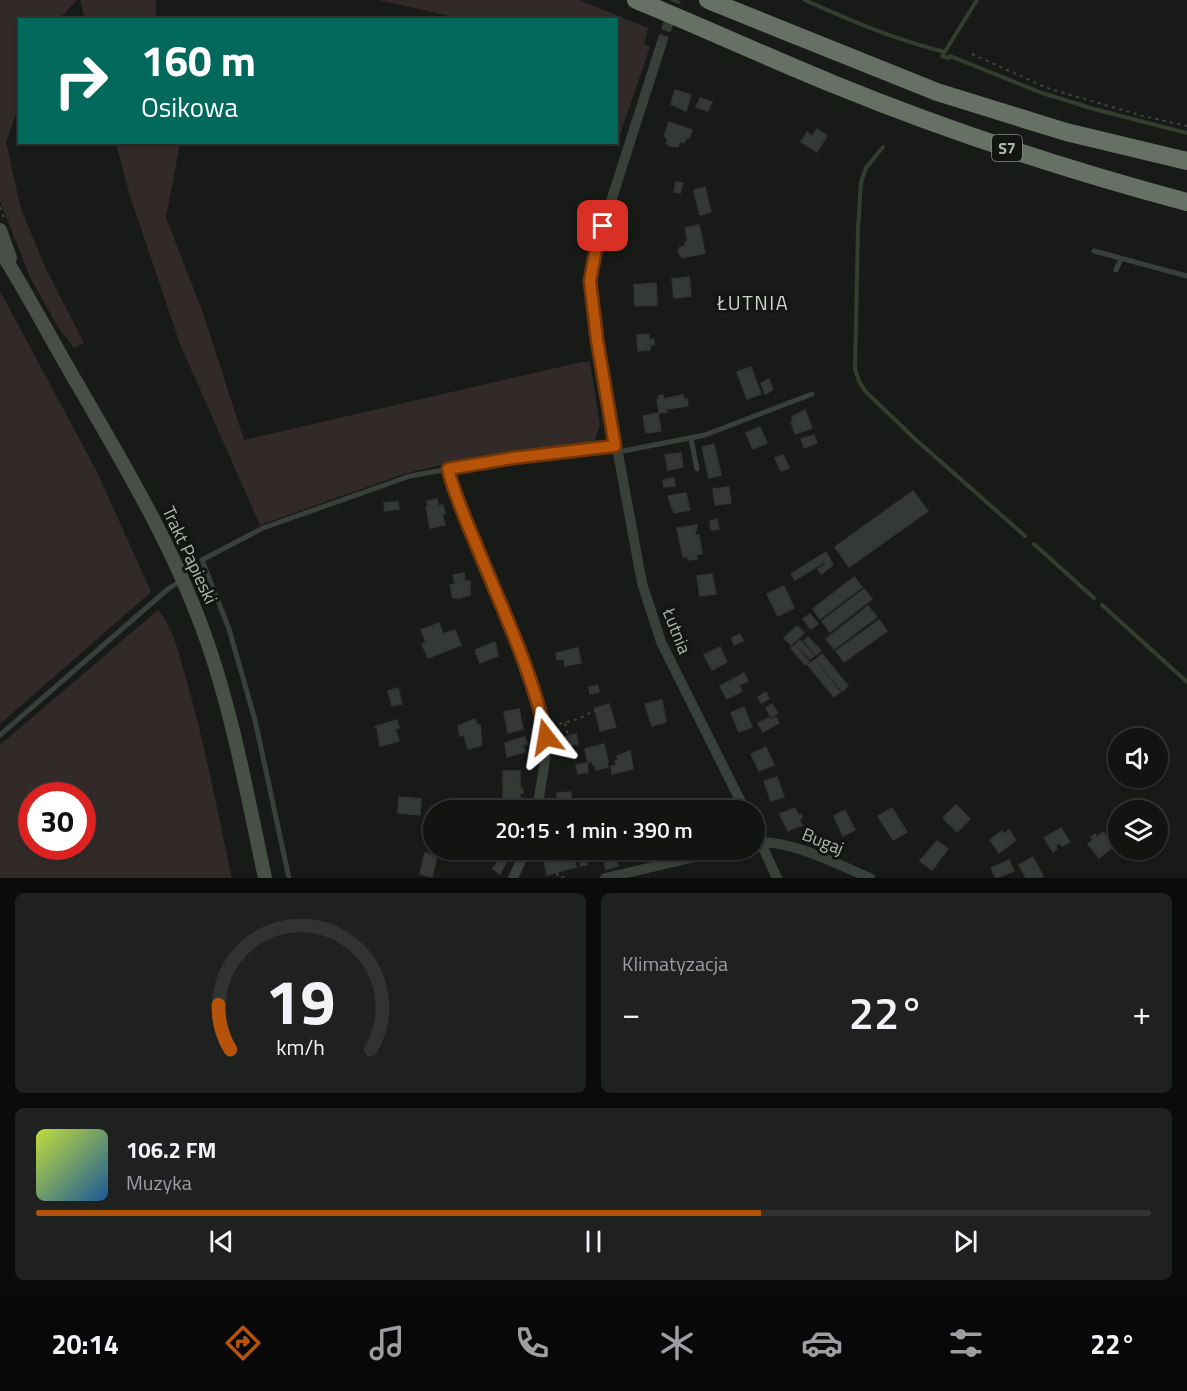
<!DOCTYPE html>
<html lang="pl">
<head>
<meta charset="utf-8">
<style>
	:root { --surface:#121412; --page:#1f2120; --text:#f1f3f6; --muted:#9c9e9f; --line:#313332; --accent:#b45309 }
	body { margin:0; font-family:"Titillium Web",sans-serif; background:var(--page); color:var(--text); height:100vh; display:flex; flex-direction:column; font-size:22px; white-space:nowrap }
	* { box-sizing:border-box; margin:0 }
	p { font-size:20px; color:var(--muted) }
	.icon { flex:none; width:33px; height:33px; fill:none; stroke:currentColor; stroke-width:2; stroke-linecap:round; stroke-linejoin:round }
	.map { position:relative; height:878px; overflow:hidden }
	.panel { display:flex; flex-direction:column; gap:15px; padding:15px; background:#0a0b0a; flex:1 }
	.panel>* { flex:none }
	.hud { position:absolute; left:18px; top:18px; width:600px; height:126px; border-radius:0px; box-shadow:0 2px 4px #0004,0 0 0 2px var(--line); background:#00695c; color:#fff; overflow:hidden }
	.buttons { position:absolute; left:1108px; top:728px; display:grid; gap:12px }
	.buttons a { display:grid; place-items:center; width:60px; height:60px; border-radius:50%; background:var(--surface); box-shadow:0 2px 4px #0004,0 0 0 2px var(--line); font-size:30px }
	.speed { position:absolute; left:18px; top:782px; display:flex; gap:12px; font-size:30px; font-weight:700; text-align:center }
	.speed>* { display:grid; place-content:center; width:78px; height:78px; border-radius:50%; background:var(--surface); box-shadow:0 2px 4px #0004,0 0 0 2px var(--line); line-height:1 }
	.speed .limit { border:9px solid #d22; background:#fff; color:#111 }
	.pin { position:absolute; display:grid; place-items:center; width:51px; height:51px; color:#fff; margin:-26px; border-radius:12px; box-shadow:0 3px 9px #0006 }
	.me { position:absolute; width:66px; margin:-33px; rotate:346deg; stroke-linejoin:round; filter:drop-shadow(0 0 4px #0008) }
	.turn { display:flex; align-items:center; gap:21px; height:126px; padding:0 24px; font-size:27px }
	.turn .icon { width:78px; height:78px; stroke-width:2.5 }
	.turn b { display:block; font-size:42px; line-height:51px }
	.big { font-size:45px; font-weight:600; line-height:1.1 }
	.panel .card { flex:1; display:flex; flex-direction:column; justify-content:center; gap:9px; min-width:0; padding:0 21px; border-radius:9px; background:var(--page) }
	.panel .dial { align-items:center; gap:0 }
	.dial svg { height:156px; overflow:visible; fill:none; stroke:var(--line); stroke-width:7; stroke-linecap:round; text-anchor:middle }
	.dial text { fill:var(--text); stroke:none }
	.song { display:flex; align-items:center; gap:18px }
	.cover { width:72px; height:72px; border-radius:9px; background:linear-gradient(135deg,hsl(70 70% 55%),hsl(210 70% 35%)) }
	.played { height:6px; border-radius:3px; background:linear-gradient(90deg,var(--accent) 65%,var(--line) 65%) }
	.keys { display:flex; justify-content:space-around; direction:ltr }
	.heat { display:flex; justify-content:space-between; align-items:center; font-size:33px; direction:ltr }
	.panel .tiles { flex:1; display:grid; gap:15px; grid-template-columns:1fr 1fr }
	.card:last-child { grid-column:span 2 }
	.trip { position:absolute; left:423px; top:800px; width:342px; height:60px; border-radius:30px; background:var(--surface); box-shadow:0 2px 4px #0004,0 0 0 2px var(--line); font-weight:600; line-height:60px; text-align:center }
	.tab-bar { display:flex; height:96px; justify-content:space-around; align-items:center; background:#070807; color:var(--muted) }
	.tab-bar .icon { width:42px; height:42px }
	.tab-bar .active { color:var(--accent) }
	.tab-bar b { font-size:27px; color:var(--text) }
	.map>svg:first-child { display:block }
	.green { fill:#322a28; fill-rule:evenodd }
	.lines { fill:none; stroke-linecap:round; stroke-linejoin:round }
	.stream { stroke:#343e2e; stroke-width:4 }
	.building { fill:#353936; stroke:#323633; stroke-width:1.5 }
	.street-tunnel { stroke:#363a35; stroke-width:10; stroke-dasharray:10 5; stroke-linecap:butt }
	.path { stroke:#40463f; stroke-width:2; stroke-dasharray:3 4.5; stroke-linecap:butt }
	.lane { stroke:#393f39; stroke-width:5 }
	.street { stroke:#393f39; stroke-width:10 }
	.secondary { stroke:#484f47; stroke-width:14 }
	.highway { stroke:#667065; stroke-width:18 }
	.route-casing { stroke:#753606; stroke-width:15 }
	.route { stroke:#b45309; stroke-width:10 }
	.labels { text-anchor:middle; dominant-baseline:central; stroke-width:6; stroke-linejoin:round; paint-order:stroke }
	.shield { fill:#131513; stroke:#7e887d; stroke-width:1.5 }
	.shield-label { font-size:16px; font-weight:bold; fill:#acbaaa }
	.street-label { font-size:18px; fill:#acbaaa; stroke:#131513 }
	.neighbourhood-label { font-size:20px; letter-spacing:1.5px; fill:#ccd6cb; stroke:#131513 }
</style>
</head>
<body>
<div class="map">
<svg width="1187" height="878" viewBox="0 0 1187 878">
	<rect width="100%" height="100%" fill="#181a18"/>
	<g class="green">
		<path d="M0 0H77L59 19 20 20 19 106 6 142 21 209 45 267 84 343 74 348 58 327 30 277 0 201Z"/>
		<path d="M80 0H156V19H85Z"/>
		<path d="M378 0H579L648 28 644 44 650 47 617 143H604L616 142V20L463 19Z"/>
		<path d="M116 143H180L166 218 203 313 244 440 582 362H590L600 425 594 443C530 451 467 457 404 474L260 525 180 344 130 196Z"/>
		<path d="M0 291 97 472 151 592 0 724Z"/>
		<path d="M158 610C175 630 181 661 188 686 206 749 218 814 232 878H0V745ZM32 795H82V846H32Z"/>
	</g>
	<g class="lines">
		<g class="stream">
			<path d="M805 0C851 21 896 40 945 52"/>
			<path d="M944 53 977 0"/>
			<path d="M942 56 948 58 950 56 1042 93 1094 109 1187 133"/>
			<path d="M883 147 866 168 861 182 858 229 855 369 859 381 865 391 914 438 1025 536"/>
			<path d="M1034 544 1094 598"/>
			<path d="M1102 605 1187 682"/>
		</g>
	</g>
	<g class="building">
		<path d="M675 90 691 95 686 111 671 104Z"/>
		<path d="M700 98 712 102 708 111 696 107Z"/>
		<path d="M669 122 692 130 689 138 687 137 684 143 680 142 678 147 670 146 666 143 668 139 664 136Z"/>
		<path d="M817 129 827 136 817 152 801 142 807 132 812 136Z"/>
		<path d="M676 182 683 183 680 193 674 192Z"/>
		<path d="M705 187 707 196 696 199 694 190Z"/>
		<path d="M707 196 711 212 700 215 696 199Z"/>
		<path d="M699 225 705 253 682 258 678 251 679 248 685 246V242H688L685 228Z"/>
		<path d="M689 277 691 296 674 298 672 279Z"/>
		<path d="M656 283 657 305 635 306 634 285Z"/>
		<path d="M649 334V340L654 339V345H650V350L638 351 637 335Z"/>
		<path d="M751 367 761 394 747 399 737 372Z"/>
		<path d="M769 379 773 390 765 394 761 383Z"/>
		<path d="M663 395 664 399 683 395 684 400 687 399 688 406 666 409 667 412 659 413 657 399H659L658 396Z"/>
		<path d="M805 410 812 428 795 434 791 422 793 421 792 417Z"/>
		<path d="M658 413 661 431 646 433 643 416Z"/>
		<path d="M760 427 767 443 753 449 746 433Z"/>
		<path d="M814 435 817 443 804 448 801 439Z"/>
		<path d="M714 444 721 475 709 478 702 447Z"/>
		<path d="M681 453 683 467 668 470 665 455Z"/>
		<path d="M783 455 789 468 781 471 775 458Z"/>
		<path d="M674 478 675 486 664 487 663 480Z"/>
		<path d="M729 487 731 503 715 505 713 489Z"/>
		<path d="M913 491 928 511 849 567 835 547Z"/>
		<path d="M686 493 690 510 674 513 668 496Z"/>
		<path d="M437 499 438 506 443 505 445 514H442L445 525 430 528 426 507H428L427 501Z"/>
		<path d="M398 502 399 509 385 511 384 503Z"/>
		<path d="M717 519 719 529 711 530 710 521Z"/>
		<path d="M697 525 695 535H699L702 554 696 555 697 559 688 560V556L683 557 677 528Z"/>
		<path d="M826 552 833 565 821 574 818 569 826 564 824 562 795 580 791 574Z"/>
		<path d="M464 573 465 582 455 584 453 575Z"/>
		<path d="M712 574 716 594 700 596 697 576Z"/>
		<path d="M854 577 862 587 820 619 813 609Z"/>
		<path d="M470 581V595L460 598H453L450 585Z"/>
		<path d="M784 586 794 608 778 616 767 594Z"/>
		<path d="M864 589 872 599 830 632 822 621Z"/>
		<path d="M868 606 877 617 834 649 826 639Z"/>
		<path d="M810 614 818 624 811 629 803 619Z"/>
		<path d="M879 620 887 631 844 662 836 651Z"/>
		<path d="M439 623 443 634 455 630 461 645 428 658 422 644 426 642 421 630Z"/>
		<path d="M797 626 804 633 791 645 784 638Z"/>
		<path d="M740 634 743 641 734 645 732 638Z"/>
		<path d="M808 637 821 651 816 655 804 641Z"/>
		<path d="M800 640 814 656 810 659 796 644Z"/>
		<path d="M495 642 498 656 480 663 475 650Z"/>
		<path d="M795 645 809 662 805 665 791 648Z"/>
		<path d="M720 647 727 662 712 670 704 655Z"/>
		<path d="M578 648 581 663 565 666 564 659 557 660 556 653Z"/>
		<path d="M822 654 848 686 842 691 816 659Z"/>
		<path d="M815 660 840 692 834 697 808 665Z"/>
		<path d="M744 673 748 681 739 685 735 678Z"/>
		<path d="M735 678 742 691 727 699 720 686Z"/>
		<path d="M598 685 599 692 590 694 589 687Z"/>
		<path d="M398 688 402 704 392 706 388 691Z"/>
		<path d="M766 692 769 699 761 703 758 697Z"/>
		<path d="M662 700 666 722 652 726 645 704Z"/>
		<path d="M609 704 616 727 600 731 595 708Z"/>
		<path d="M772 704 778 713 771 717 766 708Z"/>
		<path d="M744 707 752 727 739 732 731 713Z"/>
		<path d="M519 709 523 729 508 733 504 712Z"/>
		<path d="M776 717 779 723 763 732 758 723 769 718 770 720Z"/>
		<path d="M475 719 477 725H480L482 745 468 749 464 735 460 736 458 726Z"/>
		<path d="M397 720 399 728 395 729 399 741 380 746 377 727H374Z"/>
		<path d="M576 734 578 744 563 747 561 738Z"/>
		<path d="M525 737 527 744 523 745 525 752 507 757 505 743Z"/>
		<path d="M604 744 608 761 593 765 589 748Z"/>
		<path d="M766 747 774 765 759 771 751 754Z"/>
		<path d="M589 748 593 761 588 762 585 749Z"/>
		<path d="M630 751 633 769 612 774 611 766 616 765 615 761H618L617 756Z"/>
		<path d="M607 762 608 767 596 770 595 764Z"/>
		<path d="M587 763 588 772 578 774 576 765Z"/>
		<path d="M503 771H520V779L503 780Z"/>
		<path d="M777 777 784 797 771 801 764 781Z"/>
		<path d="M520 779V788H523V793H520V800L503 801V780Z"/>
		<path d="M571 792 572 810H555V806H557V793Z"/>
		<path d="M399 797 421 799 420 815 398 813Z"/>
		<path d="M956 805 970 819 957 832 943 818Z"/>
		<path d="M795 808 798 815 801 814 802 818 799 819 802 825 788 831 780 814Z"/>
		<path d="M892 808 907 832 893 840 878 816Z"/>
		<path d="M845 810 855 830 843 836 834 816Z"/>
		<path d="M1061 828 1070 842 1062 846 1060 843 1055 846 1057 849 1053 852 1044 838Z"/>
		<path d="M1009 830 1016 840 999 853 990 840 1002 831 1004 834Z"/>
		<path d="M1103 832 1114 846 1099 858 1088 844 1093 840 1091 837 1095 834 1097 837Z"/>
		<path d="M937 841 948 849 932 870 920 861Z"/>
		<path d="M616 849H632L633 851 618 855Z"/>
		<path d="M585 852 587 865 581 866 578 854Z"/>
		<path d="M425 853 437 856 432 877 420 874Z"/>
		<path d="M563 855H573L576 867 547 875 544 860Z"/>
		<path d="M500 857 507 861 500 874 493 869Z"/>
		<path d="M615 857 618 866 606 869 604 860Z"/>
		<path d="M1033 857 1042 874V878H1026L1019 865Z"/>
		<path d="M1009 860 1014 871 996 878 991 868Z"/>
	</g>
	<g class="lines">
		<path class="street-tunnel" d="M661 45 676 0"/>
		<g class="path">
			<path d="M972 54 1047 88 1143 116 1187 126"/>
			<path d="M0 207 4 218"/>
			<path d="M183 549 188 550 196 556"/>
			<path d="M565 723 568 736"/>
			<path d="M552 726 578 719 596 710"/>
			<path d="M576 849V853"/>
			<path d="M557 873 558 877 568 878"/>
		</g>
		<g class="lane">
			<path d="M1094 251 1187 276"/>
			<path d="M1116 270 1121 259"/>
			<path d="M691 439 697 469"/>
			<path d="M618 452 705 435 812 394"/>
			<path d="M0 735 168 589 182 580"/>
			<path d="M289 878 255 720 229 629 202 560 263 528 410 476 449 469"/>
		</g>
		<g class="street">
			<path d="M661 45 596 248 590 281 597 340 642 583 661 642 745 810"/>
			<path d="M537 810 546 754 542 720 515 643 460 505 449 469 513 458 615 446"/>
			<path d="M754 828 777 878"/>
			<path d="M754 843C785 837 841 866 870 878"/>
			<path d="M513 878 526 849"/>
			<path d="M605 878 729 849"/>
		</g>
		<g class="secondary">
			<path d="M0 230 10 258"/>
			<path d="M0 250C29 296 54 345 82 392 129 473 177 554 208 644 234 720 248 799 265 878"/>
		</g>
		<g class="highway">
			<path d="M636 0C702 27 767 57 833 84 948 131 1067 170 1187 202"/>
			<path d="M708 0 937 92 1066 132 1187 161"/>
		</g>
	</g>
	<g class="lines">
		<g class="route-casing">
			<path id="route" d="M546 737C533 672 500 604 475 542 465 518 454 494 448 469L513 458 615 446 597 340 590 281 596 248 603 226"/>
		</g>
		<use href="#route" class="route"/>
	</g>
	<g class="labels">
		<rect class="shield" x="992" y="135" width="30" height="26" rx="4.5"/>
		<g class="shield-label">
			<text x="1007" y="148">S7</text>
		</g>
		<g class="street-label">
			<text transform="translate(190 555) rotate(65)">Trakt Papieski</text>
			<text transform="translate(677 631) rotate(68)">Łutnia</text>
			<text transform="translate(823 841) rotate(22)">Bugaj</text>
		</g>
		<g class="neighbourhood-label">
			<text x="753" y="302">ŁUTNIA</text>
		</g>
	</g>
</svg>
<div class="buttons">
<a><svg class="icon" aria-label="sound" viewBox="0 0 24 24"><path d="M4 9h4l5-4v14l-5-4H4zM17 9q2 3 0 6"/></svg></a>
<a><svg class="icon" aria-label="layers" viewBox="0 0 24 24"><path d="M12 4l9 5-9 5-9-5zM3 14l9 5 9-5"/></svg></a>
</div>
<div class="speed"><div class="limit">30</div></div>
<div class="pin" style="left:603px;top:226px;background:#d93025"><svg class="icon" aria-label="arrive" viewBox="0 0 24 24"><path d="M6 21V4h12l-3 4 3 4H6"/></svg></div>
<svg class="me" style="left:546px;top:737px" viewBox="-20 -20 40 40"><path d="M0-17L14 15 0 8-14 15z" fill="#b45309" stroke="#fff" stroke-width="4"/></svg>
<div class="trip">20:15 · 1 min · 390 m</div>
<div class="hud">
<div class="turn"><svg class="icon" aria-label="right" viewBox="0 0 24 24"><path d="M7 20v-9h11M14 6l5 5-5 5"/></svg><div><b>160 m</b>Osikowa</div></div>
</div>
</div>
<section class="panel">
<div class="tiles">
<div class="card dial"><svg viewBox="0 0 100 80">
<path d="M14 69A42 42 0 1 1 86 69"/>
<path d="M14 69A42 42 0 0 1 8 46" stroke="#b45309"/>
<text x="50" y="56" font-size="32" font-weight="700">19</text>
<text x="50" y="72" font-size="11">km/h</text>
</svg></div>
<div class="card"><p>Klimatyzacja</p>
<div class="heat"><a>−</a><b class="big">22°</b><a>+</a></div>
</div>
<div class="card">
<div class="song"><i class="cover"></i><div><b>106.2 FM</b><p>Muzyka</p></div></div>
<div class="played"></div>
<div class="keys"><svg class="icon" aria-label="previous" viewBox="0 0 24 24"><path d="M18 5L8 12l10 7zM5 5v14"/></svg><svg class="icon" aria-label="pause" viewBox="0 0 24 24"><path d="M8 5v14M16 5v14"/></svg><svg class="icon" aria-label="next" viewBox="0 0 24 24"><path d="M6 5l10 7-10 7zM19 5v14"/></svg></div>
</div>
</div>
</section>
<nav class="tab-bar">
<b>20:14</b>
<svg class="icon active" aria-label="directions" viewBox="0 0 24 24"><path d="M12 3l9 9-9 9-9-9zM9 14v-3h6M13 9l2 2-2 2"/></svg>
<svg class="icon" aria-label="music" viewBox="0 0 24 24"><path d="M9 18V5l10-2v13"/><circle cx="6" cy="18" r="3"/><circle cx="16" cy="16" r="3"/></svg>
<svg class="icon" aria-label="phone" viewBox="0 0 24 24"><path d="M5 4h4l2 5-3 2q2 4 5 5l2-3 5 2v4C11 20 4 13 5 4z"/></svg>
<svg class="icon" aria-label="climate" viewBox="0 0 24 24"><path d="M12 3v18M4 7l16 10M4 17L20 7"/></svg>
<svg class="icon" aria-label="car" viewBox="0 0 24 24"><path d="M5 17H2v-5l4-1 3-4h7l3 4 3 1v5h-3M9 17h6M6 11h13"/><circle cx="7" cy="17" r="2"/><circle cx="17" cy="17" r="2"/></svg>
<svg class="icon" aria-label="filters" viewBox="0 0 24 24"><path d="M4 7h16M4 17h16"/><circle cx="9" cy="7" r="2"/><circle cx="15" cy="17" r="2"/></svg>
<b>22°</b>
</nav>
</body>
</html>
